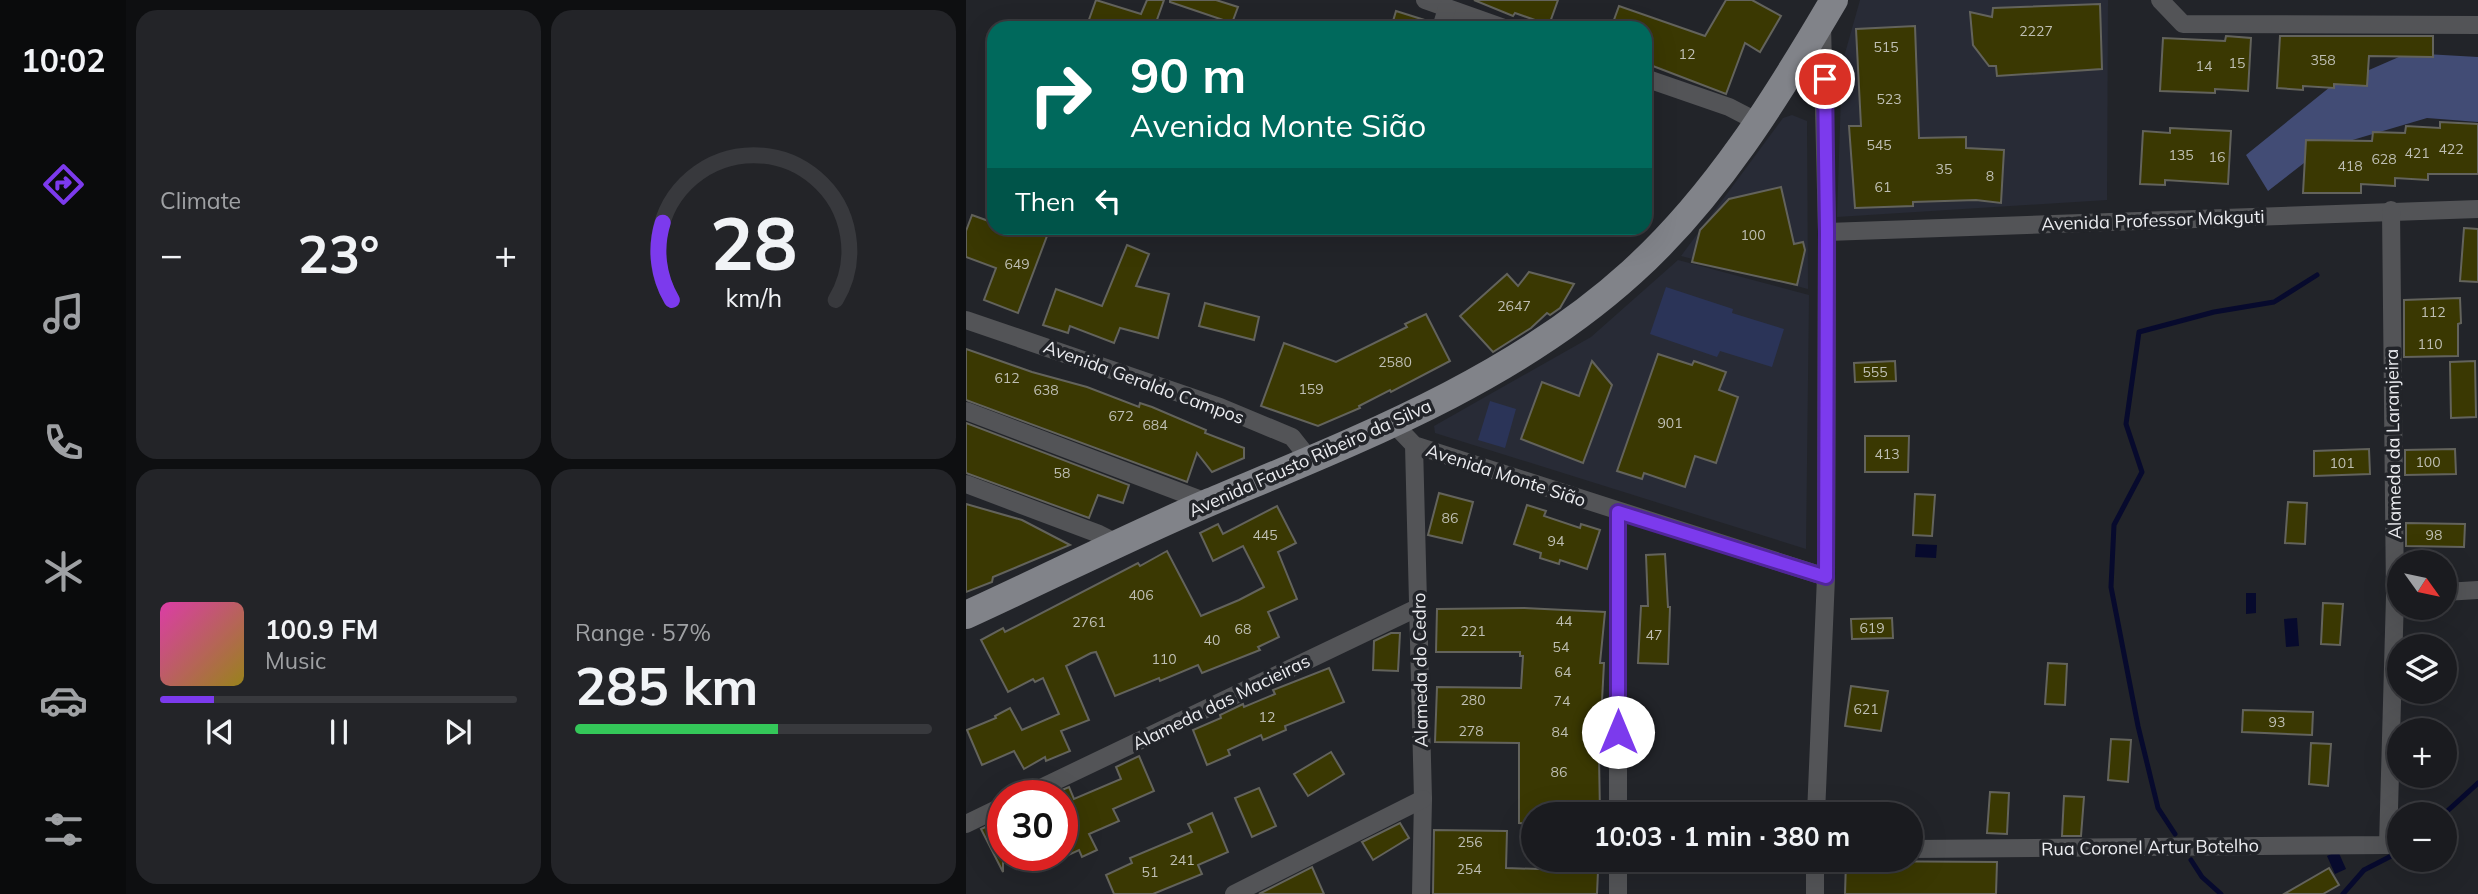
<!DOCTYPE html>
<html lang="en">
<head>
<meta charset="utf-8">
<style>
	:root { --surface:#1a1b1f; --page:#232428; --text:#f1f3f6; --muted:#9fa1a4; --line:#38393d; --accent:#7c3aed }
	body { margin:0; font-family:Mulish,sans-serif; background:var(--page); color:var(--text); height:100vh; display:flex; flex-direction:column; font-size:26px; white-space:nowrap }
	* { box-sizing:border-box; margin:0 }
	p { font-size:23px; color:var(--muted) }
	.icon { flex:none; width:38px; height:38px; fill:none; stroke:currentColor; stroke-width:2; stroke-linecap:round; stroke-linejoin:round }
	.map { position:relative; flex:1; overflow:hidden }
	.panel { display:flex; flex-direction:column; gap:10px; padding:10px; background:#0e0f11; width:840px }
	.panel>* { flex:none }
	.banner { position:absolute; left:21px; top:21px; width:665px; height:214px; border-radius:21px; box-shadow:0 7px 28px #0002,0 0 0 2px var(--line); background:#00695c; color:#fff; overflow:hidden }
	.needle { width:46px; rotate:123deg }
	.controls { position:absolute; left:1421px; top:550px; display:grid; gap:14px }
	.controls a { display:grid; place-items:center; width:70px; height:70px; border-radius:50%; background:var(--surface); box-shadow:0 7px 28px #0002,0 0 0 2px var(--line); font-size:35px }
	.speed { position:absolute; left:21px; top:780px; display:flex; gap:14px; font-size:35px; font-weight:700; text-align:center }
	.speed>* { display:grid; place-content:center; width:91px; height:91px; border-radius:50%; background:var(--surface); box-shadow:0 7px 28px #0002,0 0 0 2px var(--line); line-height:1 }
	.speed .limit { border:10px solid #d22; background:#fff; color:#111 }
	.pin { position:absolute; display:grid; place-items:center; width:60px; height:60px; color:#fff; margin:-30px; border:4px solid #fff; border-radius:50%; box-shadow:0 2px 7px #0007 }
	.me { position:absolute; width:77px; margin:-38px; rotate:0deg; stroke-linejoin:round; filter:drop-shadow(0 0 5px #0008) }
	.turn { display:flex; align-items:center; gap:24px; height:147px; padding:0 28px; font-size:32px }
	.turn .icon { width:91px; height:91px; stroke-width:2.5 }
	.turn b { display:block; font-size:49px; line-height:60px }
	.then { display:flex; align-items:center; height:66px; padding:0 28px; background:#0003; gap:14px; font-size:26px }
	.big { font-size:52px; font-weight:700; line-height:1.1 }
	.panel .tile { flex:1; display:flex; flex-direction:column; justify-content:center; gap:10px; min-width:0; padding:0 24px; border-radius:21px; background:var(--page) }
	.panel .dial { align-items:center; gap:0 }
	.dial svg { height:182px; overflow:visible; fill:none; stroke:var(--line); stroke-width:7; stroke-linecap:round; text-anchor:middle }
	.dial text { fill:var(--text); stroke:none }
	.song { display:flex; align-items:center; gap:21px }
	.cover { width:84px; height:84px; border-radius:10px; background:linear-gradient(135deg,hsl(320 70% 55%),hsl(50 70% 35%)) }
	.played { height:7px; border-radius:4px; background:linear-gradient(90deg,var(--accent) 15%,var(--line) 15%) }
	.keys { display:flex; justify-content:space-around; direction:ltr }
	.heat { display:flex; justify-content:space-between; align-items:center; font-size:38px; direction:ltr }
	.charge { height:10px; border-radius:5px; background:linear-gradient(90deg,#34c759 57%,var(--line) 0) }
	.panel .tiles { flex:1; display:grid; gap:10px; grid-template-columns:repeat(2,1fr) }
	.trip { position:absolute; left:555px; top:802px; width:402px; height:70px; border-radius:35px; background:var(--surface); box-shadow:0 7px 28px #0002,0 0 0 2px var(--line); font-weight:700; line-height:70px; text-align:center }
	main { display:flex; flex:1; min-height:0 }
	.tab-bar { display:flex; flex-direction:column; width:126px; justify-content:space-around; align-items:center; background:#0a0b0c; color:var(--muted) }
	.tab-bar .icon { width:49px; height:49px }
	.tab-bar .active { color:var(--accent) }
	.tab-bar b { font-size:32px; color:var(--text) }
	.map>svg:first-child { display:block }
	.built { fill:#282b36 }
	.green { fill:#2b3458 }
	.forest { fill:#424c75 }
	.water { fill:#070a2d }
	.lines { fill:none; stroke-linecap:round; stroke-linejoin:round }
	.stream { stroke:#070a2d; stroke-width:5 }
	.building { fill:#3a3802; stroke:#63635c; stroke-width:2 }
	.minor { stroke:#535457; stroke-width:18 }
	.primary { stroke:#818389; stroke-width:28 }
	.route-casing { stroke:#51269a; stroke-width:18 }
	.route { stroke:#7c3aed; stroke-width:12 }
	.labels { text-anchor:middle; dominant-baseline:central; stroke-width:7; stroke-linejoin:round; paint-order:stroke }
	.number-label { font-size:14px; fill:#bfbfb4 }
	.street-label { font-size:18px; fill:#ebecf0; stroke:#222429 }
</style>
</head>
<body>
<main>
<nav class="tab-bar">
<b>10:02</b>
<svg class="icon active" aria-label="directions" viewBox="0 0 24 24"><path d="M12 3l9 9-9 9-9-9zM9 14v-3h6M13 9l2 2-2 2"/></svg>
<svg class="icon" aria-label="music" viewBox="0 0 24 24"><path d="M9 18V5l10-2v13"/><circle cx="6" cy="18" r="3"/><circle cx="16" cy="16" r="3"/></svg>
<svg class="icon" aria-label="phone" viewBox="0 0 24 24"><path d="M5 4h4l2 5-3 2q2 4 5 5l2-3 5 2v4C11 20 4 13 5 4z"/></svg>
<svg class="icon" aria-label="climate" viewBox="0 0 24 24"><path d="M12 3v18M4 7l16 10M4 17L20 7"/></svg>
<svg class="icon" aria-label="car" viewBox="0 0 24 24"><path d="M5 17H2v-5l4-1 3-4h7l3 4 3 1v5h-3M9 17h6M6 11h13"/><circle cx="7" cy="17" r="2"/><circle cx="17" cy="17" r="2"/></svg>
<svg class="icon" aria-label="filters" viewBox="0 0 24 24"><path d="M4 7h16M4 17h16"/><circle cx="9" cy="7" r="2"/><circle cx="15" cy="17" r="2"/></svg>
</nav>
<section class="panel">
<div class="tiles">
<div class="tile"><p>Climate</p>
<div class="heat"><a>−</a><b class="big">23°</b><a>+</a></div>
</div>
<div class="tile dial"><svg viewBox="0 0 100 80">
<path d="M14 69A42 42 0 1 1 86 69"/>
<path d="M14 69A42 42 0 0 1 10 35" stroke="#7c3aed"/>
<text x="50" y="56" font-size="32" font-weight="700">28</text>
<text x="50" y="72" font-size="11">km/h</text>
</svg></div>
<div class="tile">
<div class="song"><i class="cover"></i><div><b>100.9 FM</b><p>Music</p></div></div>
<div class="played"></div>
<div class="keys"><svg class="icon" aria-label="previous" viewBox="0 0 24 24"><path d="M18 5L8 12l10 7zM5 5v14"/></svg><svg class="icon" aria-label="pause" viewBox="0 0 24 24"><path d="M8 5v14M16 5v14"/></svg><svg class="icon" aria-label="next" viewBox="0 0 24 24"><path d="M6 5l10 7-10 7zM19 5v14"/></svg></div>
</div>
<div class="tile"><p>Range · 57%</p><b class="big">285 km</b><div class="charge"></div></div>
</div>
</section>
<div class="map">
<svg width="1512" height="894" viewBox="0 0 1512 894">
	<rect width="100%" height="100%" fill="#222429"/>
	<g class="built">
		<path d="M894 0H1142L1141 200 871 217 876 64Z"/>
		<path d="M826 115 841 121 842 289 715 256 817 118Z"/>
		<path d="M712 260 843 295 840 549 469 433 468 426 625 337Z"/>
	</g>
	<g class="green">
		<path d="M700 287 767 309 766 313 818 329 806 367 754 351 751 357 684 334Z"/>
		<path d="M524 401 550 409 539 448 512 440Z"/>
	</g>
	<path class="forest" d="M1442 53 1512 57V122L1461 118 1356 149 1302 191 1280 155 1364 87Z"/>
	<g class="water">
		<path d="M950 544 971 545 970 558 949 557Z"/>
		<path d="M1280 593H1290V613L1280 614Z"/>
		<path d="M1331 618 1333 646 1320 647 1318 619Z"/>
		<path d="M1372 851 1380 869 1369 874 1361 856Z"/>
	</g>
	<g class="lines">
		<g class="stream">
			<path d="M1478 814 1512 783"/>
			<path d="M1209 834 1192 808 1172 726 1145 587 1148 525 1176 472 1160 424 1173 332 1248 312 1308 302 1351 275"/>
			<path d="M1225 860 1236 877 1255 894"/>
			<path d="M1377 894 1398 870 1433 852"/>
		</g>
	</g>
	<g class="building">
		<path d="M130 0 175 14 181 0H198L188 28H120Z"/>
		<path d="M204 0H250L272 7 266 23 204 2Z"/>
		<path d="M508 0H592L583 25 549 13 547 16Z"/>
		<path d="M760 0H786L815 16 794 52 779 43 760 94 679 63V28H645L653 6 739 36Z"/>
		<path d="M1134 4 1136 69 1031 76 1030 66H1023L1007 45 1004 12 1026 17 1027 8Z"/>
		<path d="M430 11 465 22 464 28H425Z"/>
		<path d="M949 26 953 138 1000 137V148L1038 150 1035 203 1010 200 947 202V206L889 208 883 126H895L890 29Z"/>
		<path d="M1260 36 1285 38 1282 91 1249 89V93L1194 91 1197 38 1259 41Z"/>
		<path d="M1314 36H1467V57L1403 56 1401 86 1368 84V88L1337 86V90L1311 88Z"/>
		<path d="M1474 122 1512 124V174H1462V180L1429 178V186L1395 184V193H1337L1340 140 1406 141 1407 132 1439 133 1440 126 1474 128Z"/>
		<path d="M1204 128 1265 131 1262 184 1199 180V185L1174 184 1177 131 1204 133Z"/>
		<path d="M815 187 828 244 837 242 839 250 831 285 726 262 734 230 763 199Z"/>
		<path d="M6 215 28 223V228H84L52 313 18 300 30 268 0 257V231Z"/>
		<path d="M1498 228 1512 229V282L1494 281Z"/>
		<path d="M161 245 183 254 170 286 203 294 192 338 154 328 148 343 104 326 102 333 77 325 90 289 136 306Z"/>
		<path d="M563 272 608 284 594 308 584 315 581 313 565 328 527 352 494 316 541 274 552 286Z"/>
		<path d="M1494 298 1495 323 1492 324V356L1438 357V300Z"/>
		<path d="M239 303 293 317 288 340 233 326Z"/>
		<path d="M460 314 484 361 425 392 424 390 393 406 394 408 352 426 295 406 318 343 370 362 441 327 439 324Z"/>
		<path d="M0 349 66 372 121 387 173 407 174 403 186 407 240 430 239 433 278 448V458L246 472 231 453 221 482 0 400Z"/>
		<path d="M692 354 726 365 728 361 760 372 753 390 772 397 750 463 729 456 719 487 678 473 676 479 651 471Z"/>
		<path d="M626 361 646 385 617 463 555 439 576 382 613 396Z"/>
		<path d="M929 361 930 381 889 382 888 363Z"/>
		<path d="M1509 361 1510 417 1485 418 1484 362Z"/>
		<path d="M0 423 163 485 157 503 132 495 123 518 0 473Z"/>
		<path d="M899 436H943L942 472H899Z"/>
		<path d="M1403 449 1404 474 1348 476V451Z"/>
		<path d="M1489 449 1490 474 1439 475V450Z"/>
		<path d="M473 493 507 502 496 543 462 535Z"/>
		<path d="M949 494 969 495 966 536 947 535Z"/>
		<path d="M1322 502 1341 503 1339 544 1319 543Z"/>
		<path d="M0 504 56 520 104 545 27 577 26 582 0 592Z"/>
		<path d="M561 505 580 511 578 516 614 528 615 524 634 530 621 569 594 560 593 564 574 558 575 553 548 544Z"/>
		<path d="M311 506 330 543 312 552 331 599 302 612 313 637 292 647 294 650 236 673 232 665 194 681 193 678 149 696 130 652 125 653 100 666 123 720 95 731 104 751 80 761 79 757 58 769 48 751 16 765 1 730 30 718 29 716 44 708 56 730 93 714 77 678 69 682 67 679 42 692 15 640 37 628 39 632 172 563 174 566 201 551 235 616 273 600 298 587 277 546 247 561 234 533 252 524 257 534Z"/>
		<path d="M1440 523 1499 524 1498 547 1440 546Z"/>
		<path d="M699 554 702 607H704L702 664 672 663 675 606H682L680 555Z"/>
		<path d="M1357 603 1377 604 1374 645 1355 644Z"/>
		<path d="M558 608 639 612 634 663H638L633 757 634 814H567V824L553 823V743L469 742 471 687 555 688 557 656H554V652H470L471 609Z"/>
		<path d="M926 618 927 638 886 639 885 619Z"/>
		<path d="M425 633H434L432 671 407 670 408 641Z"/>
		<path d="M1082 663 1101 664 1099 705 1079 704Z"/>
		<path d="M363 668 378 702 319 726 320 730 297 740 295 735 262 750 264 755 241 765 227 730 255 718 254 715 277 704 278 707 309 694 307 690Z"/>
		<path d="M885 686 922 691 915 731 879 726Z"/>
		<path d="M1277 710 1347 712 1346 735 1276 732Z"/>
		<path d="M1145 739 1165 740 1162 782 1142 780Z"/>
		<path d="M1345 743 1365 744 1362 786 1343 784Z"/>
		<path d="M365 752 378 774 342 796 328 774Z"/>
		<path d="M173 756 188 791 147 809 153 821 123 834 131 850 116 857 113 850 96 858V790L103 787 108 799 155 779 150 767Z"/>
		<path d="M293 788 310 826 286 837 269 798Z"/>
		<path d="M1024 792 1043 793 1041 834 1021 833Z"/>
		<path d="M1098 796 1118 797 1115 836H1096Z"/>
		<path d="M246 813 262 852 232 865 236 874 187 894H148L140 875 166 863 164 858 226 832 222 824Z"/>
		<path d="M37 819V872L15 829Z"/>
		<path d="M434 823 443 838 407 860 396 842Z"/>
		<path d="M468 830 541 831 540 868 632 871 631 894H467Z"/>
		<path d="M880 861 1031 862 1030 894H879Z"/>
		<path d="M346 867 358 894H293Z"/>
		<path d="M1363 868 1373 885 1357 894H1318Z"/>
	</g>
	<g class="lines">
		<g class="minor">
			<path d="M459 0 538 28"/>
			<path d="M1194 0 1217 24 1512 25"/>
			<path d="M475 28 481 8"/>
			<path d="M679 78 763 107 792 122"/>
			<path d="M861 232 1512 209"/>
			<path d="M0 320 254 407 326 437 345 461"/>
			<path d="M0 411 243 503"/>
			<path d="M428 424 448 445 860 577"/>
			<path d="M448 445 457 799 455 894"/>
			<path d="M0 484 133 534 153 544"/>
			<path d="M1479 592 1512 590"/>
			<path d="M58 796 453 607"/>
			<path d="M652 814V512"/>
			<path d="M850 814 860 577 861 232 856 25"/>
			<path d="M0 824 37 806"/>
			<path d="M945 849 1422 845 1429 596 1425 210"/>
			<path d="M268 894 457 799"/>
			<path d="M652 894V859"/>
			<path d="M849 894V859"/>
		</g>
		<path class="primary" d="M0 615C81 578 162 537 244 502 391 440 546 381 666 272 750 196 811 97 868 0"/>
	</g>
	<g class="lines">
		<g class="route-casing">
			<path id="route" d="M652 732V512L860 577 861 232 859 79"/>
		</g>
		<use href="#route" class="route"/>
	</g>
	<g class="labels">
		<g class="number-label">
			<text x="1070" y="31">2227</text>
			<text x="920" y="47">515</text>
			<text x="721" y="54">12</text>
			<text x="1357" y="60">358</text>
			<text x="1271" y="63">15</text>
			<text x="1238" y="66">14</text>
			<text x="923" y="99">523</text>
			<text x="913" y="145">545</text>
			<text x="1485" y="149">422</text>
			<text x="1451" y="153">421</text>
			<text x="1215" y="155">135</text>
			<text x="1251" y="157">16</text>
			<text x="1418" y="159">628</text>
			<text x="1384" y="166">418</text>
			<text x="978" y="169">35</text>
			<text x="1024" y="176">8</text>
			<text x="917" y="187">61</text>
			<text x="787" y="235">100</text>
			<text x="51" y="264">649</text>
			<text x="548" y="306">2647</text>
			<text x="1467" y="312">112</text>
			<text x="1464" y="344">110</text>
			<text x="429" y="362">2580</text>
			<text x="909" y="372">555</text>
			<text x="41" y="378">612</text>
			<text x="345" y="389">159</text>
			<text x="80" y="390">638</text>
			<text x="155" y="416">672</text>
			<text x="704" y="423">901</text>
			<text x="189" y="425">684</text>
			<text x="921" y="454">413</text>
			<text x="1462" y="462">100</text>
			<text x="1376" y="463">101</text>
			<text x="96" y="473">58</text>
			<text x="484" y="518">86</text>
			<text x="299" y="535">445</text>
			<text x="1468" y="535">98</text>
			<text x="590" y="541">94</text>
			<text x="175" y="595">406</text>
			<text x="598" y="621">44</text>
			<text x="123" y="622">2761</text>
			<text x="906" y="628">619</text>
			<text x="277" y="629">68</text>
			<text x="507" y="631">221</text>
			<text x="688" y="635">47</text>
			<text x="246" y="640">40</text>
			<text x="595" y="647">54</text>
			<text x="198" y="659">110</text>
			<text x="597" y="672">64</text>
			<text x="507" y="700">280</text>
			<text x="596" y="701">74</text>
			<text x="900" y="709">621</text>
			<text x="301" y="717">12</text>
			<text x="1311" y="722">93</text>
			<text x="505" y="731">278</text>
			<text x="594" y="732">84</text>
			<text x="593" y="772">86</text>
			<text x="504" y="842">256</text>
			<text x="216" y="860">241</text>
			<text x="503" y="869">254</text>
			<text x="184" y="872">51</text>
		</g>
		<g class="street-label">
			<text transform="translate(1187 220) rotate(-2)">Avenida Professor Makguti</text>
			<text transform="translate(178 382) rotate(20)">Avenida Geraldo Campos</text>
			<text transform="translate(1427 444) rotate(-91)">Alameda da Laranjeira</text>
			<text transform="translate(344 458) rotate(-24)">Avenida Fausto Ribeiro da Silva</text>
			<text transform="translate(540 475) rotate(18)">Avenida Monte Sião</text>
			<text transform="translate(454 670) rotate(-91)">Alameda do Cedro</text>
			<text transform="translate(255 702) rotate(-26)">Alameda das Macieiras</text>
			<text transform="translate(1184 847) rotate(-1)">Rua Coronel Artur Botelho</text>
		</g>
	</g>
</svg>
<div class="controls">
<a><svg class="needle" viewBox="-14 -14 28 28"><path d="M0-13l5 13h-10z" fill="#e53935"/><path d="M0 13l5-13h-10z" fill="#9fa1a4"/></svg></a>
<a><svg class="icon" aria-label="layers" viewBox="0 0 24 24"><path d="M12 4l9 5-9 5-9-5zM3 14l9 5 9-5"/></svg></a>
<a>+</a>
<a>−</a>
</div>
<div class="speed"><div class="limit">30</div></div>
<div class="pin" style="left:859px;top:79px;background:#d93025"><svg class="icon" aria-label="arrive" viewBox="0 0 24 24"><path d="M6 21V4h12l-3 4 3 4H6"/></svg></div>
<svg class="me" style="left:652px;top:732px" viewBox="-20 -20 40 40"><circle r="19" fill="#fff"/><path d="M0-13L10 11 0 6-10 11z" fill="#7c3aed"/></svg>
<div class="trip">10:03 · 1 min · 380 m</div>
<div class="banner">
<div class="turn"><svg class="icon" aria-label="right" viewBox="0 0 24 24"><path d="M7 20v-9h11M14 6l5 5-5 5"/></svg><div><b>90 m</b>Avenida Monte Sião</div></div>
<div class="then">Then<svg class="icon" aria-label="left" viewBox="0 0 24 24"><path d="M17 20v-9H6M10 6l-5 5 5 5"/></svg></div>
</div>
</div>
</main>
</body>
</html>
